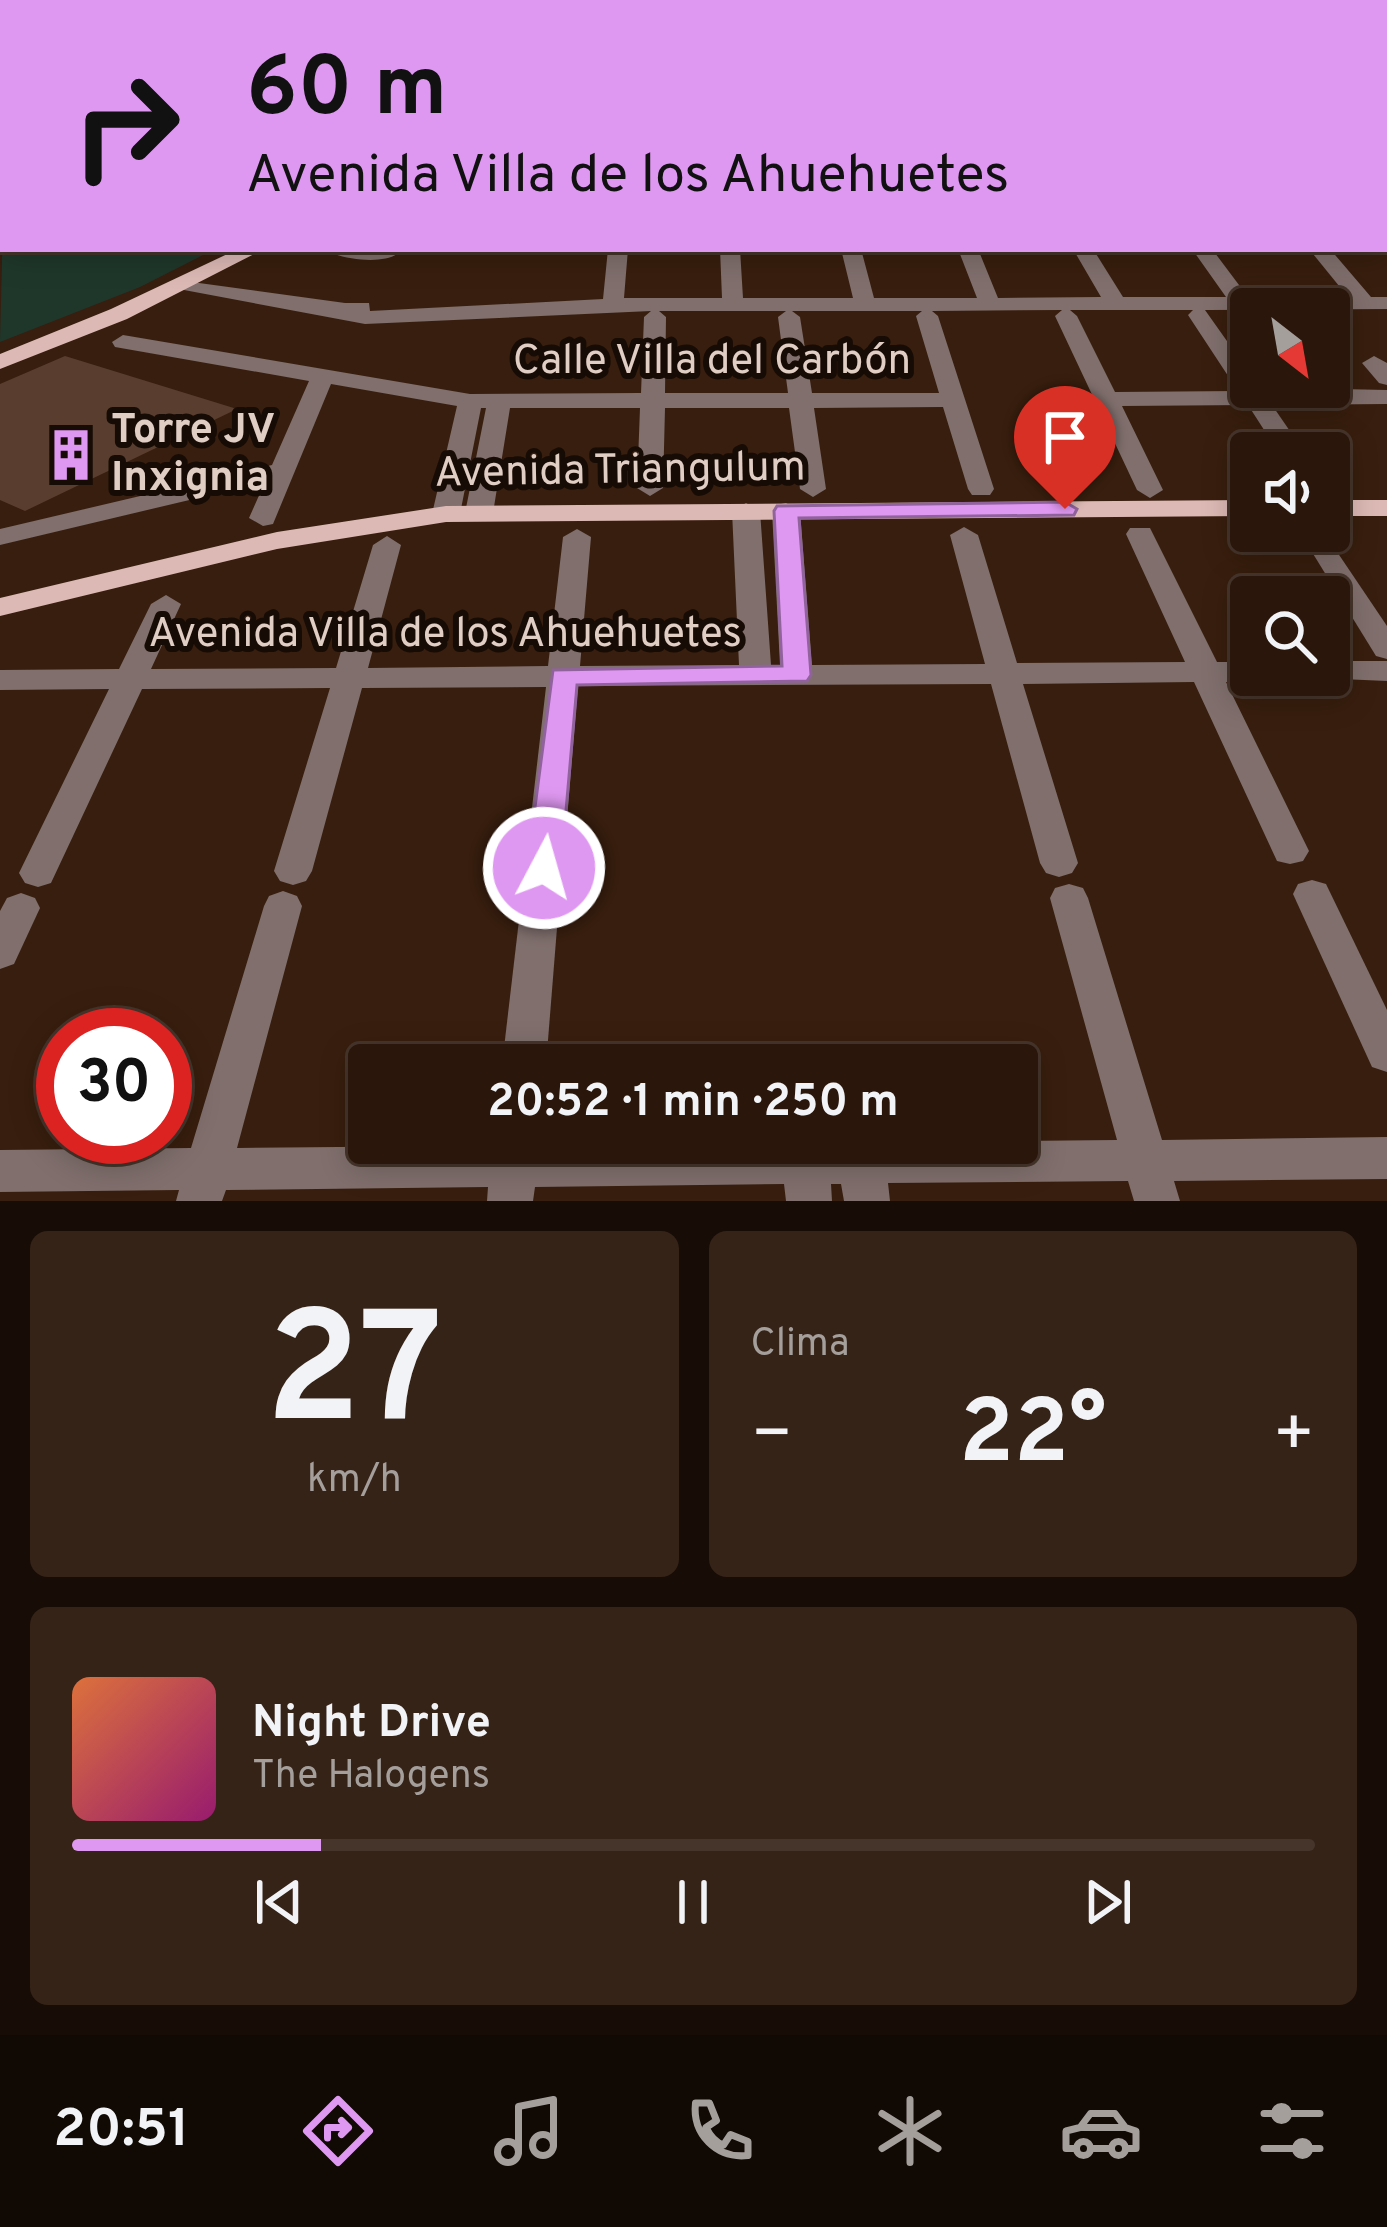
<!DOCTYPE html>
<html lang="es">
<head>
<meta charset="utf-8">
<style>
	:root { --surface:#2a160a; --page:#362318; --text:#f1f3f6; --muted:#a59f9c; --line:#46352b; --accent:#df98f1 }
	body { margin:0; font-family:Overpass,sans-serif; background:var(--page); color:var(--text); height:100vh; display:flex; flex-direction:column; font-size:45px; white-space:nowrap }
	* { box-sizing:border-box; margin:0 }
	p { font-size:39px; color:var(--muted) }
	.icon { flex:none; width:66px; height:66px; fill:none; stroke:currentColor; stroke-width:2; stroke-linecap:round; stroke-linejoin:round }
	.map { position:relative; height:1201px; overflow:hidden }
	.panel { display:flex; flex-direction:column; gap:30px; padding:30px; background:#170c06; flex:1 }
	.panel>* { flex:none }
	.guide { position:absolute; left:0px; top:0px; width:1389px; height:252px; box-shadow:0 6px 30px #0003,0 0 0 3px var(--line); background:#df98f1; color:#111; overflow:hidden }
	.needle { width:78px; rotate:149deg }
	.buttons { position:absolute; left:1230px; top:288px; display:grid; gap:24px }
	.buttons a { display:grid; place-items:center; width:120px; height:120px; border-radius:12px; background:var(--surface); box-shadow:0 6px 30px #0003,0 0 0 3px var(--line); font-size:60px }
	.speed { position:absolute; left:36px; top:1008px; display:flex; gap:24px; font-size:60px; font-weight:700; text-align:center }
	.speed>* { display:grid; place-content:center; width:156px; height:156px; border-radius:50%; background:var(--surface); box-shadow:0 6px 30px #0003,0 0 0 3px var(--line); line-height:1 }
	.speed .limit { border:18px solid #d22; background:#fff; color:#111 }
	.pin { position:absolute; display:grid; place-items:center; width:102px; height:102px; color:#fff; margin:-123px -51px; border-radius:50% 50% 50% 0; rotate:-45deg; box-shadow:0 0 12px #0007 }
	.pin .icon { rotate:45deg }
	.me { position:absolute; width:132px; margin:-66px; rotate:6deg; stroke-linejoin:round; filter:drop-shadow(0 0 9px #0008) }
	.turn { display:flex; align-items:center; gap:42px; height:252px; padding:0 48px; font-size:54px }
	.turn .icon { width:156px; height:156px; stroke-width:2.5 }
	.turn b { display:block; font-size:84px; line-height:102px }
	.big { font-size:90px; font-weight:700; line-height:1.1 }
	.panel .tile { flex:1; display:flex; flex-direction:column; justify-content:center; gap:18px; min-width:0; padding:0 42px; border-radius:18px; background:var(--page) }
	.panel .dial { align-items:center; gap:0 }
	.dial b { font-size:156px; line-height:1 }
	.song { display:flex; align-items:center; gap:36px }
	.cover { width:144px; height:144px; border-radius:18px; background:linear-gradient(135deg,hsl(20 70% 55%),hsl(320 70% 35%)) }
	.played { height:12px; border-radius:6px; background:linear-gradient(90deg,var(--accent) 20%,var(--line) 20%) }
	.keys { display:flex; justify-content:space-around; direction:ltr }
	.heat { display:flex; justify-content:space-between; align-items:center; font-size:66px; direction:ltr }
	.panel .tiles { flex:1; display:grid; gap:30px; grid-template-columns:1fr 1fr }
	.tile:last-child { grid-column:span 2 }
	.trip { position:absolute; left:348px; top:1044px; width:690px; height:120px; border-radius:12px; background:var(--surface); box-shadow:0 6px 30px #0003,0 0 0 3px var(--line); font-weight:700; line-height:120px; text-align:center }
	.tabs { display:flex; height:192px; justify-content:space-around; align-items:center; background:#110904; color:var(--muted) }
	.tabs .icon { width:84px; height:84px }
	.tabs .selected { color:var(--accent) }
	.tabs b { font-size:54px; color:var(--text) }
	.map>svg:first-child { display:block }
	.green { fill:#1f372b }
	.lines { fill:none; stroke-linecap:round; stroke-linejoin:round }
	.stream { stroke:#071327; stroke-width:4.5 }
	.building { fill:#593e2f }
	.minor { fill:#806f6d; fill-rule:evenodd }
	.major { fill:#dcb9b5; fill-rule:evenodd }
	.route { fill:#df98f1; stroke:#91639d; stroke-width:3 }
	.labels { text-anchor:middle; dominant-baseline:central; stroke-width:12; stroke-linejoin:round; paint-order:stroke }
	.street-label { font-size:42px; fill:#e0cec5; stroke:#170b05 }
	.poi-label { font-size:42px; font-weight:bold; fill:#e0cec5; stroke:#170b05; text-anchor:start }
</style>
</head>
<body>
<div class="map">
<svg width="1387" height="1201" viewBox="0 0 1387 1201">
	<rect width="100%" height="100%" fill="#381e0e"/>
	<path class="green" d="M3 220V249H215L140 287 0 342Z"/>
	<g class="lines">
		<path class="stream" d="M1257 0 1261 3"/>
	</g>
	<path class="building" d="M65 356 237 409 25 511 0 500V384Z"/>
	<g class="lines">
		<g class="minor">
			<path d="M1282 0H1298L1301 3H1285Z"/>
			<rect x="1386" y="13" width="1" height="8"/>
			<rect x="1386" y="127" width="1" height="10"/>
			<rect x="1386" y="201" width="1" height="12"/>
			<rect x="1386" y="231" width="1" height="12"/>
			<path d="M323 249H391L397 254C381 265 339 259 323 249Z"/>
			<path d="M608 249H628L624 298H722L720 249H740L743 298H853L841 249H861L874 298H977L958 249H978L998 298 1101 297 1073 249H1093L1123 297H1226L1192 249H1212L1248 297H1348L1309 249H1330L1371 297H1387V309L1205 310 1251 375V387L1387 390V404L1272 405 1305 453H1279L1248 405 1122 406 1163 490 1150 498 1137 490 1055 316 1062 310 932 311 938 316 994 489 990 495H972L968 489 943 407 814 408 826 489 813 497 800 489 789 408H665L663 488 650 496 637 488 640 408H510L493 513 479 521 465 513 486 408H481L460 514 446 522 432 514 457 406 331 384 273 524 263 526 249 518 265 482 0 545V529L272 465 309 381 115 347 112 342 123 335 470 394 641 393 644 317 651 311 365 324 184 290 177 288V280L345 303H369L370 311 603 299ZM1070 310H1193L1188 315 1238 391 1115 392 1077 316ZM659 311H786L778 317 788 393H665L666 317ZM792 311H922L916 316 939 393H812L800 317Z"/>
			<path d="M1374 356 1387 363V385L1379 383 1362 363Z"/>
			<path d="M746 503 760 511 771 665H780L772 511 776 505 786 503 800 511 812 665 985 664 950 535 964 527 978 535 1017 663 1185 662 1126 534 1130 528H1150L1217 662H1251V675H1265L1251 682H1226L1309 851 1303 861 1290 864 1277 861 1194 682 1023 684 1078 863 1072 873 1059 877 1046 873 1040 863 991 684 578 686 563 868 557 878 544 882 531 878 525 868 546 687 362 688 312 871 306 881 293 885 280 881 274 871 330 688 142 689 51 883 38 887 25 883 19 873 109 689 0 690V670L119 669 151 604 166 595 181 604 151 669 336 668 373 545 387 536 401 545 368 668 548 666 563 537 577 529 591 537 580 666 739 665 732 511Z"/>
			<path d="M1299 531 1325 534 1387 626V659L1376 656Z"/>
			<path d="M1329 661H1387V681L1318 678 1316 675H1329Z"/>
			<path d="M1312 880 1326 884 1387 1010V1072L1372 1067 1293 894 1298 884Z"/>
			<path d="M1069 884 1083 888 1088 898 1162 1140 1387 1137V1179L1174 1181 1180 1201H1134L1128 1181 888 1183 890 1201H844L841 1184H831L832 1201H786L784 1184 535 1187 533 1201H487L488 1187 226 1190 222 1201H176L179 1190 0 1192V1150L191 1148 264 906 269 896 283 891 297 896 302 906 237 1148 1117 1140 1050 898 1055 888Z"/>
			<path d="M540 888 554 893 559 903 546 1065H502L521 903 526 893Z"/>
			<path d="M21 893 35 898 40 908 14 964 0 969V911L7 898Z"/>
		</g>
		<g class="major">
			<path d="M441 0H455L456 3H442Z"/>
			<path d="M539 0H557L536 3Z"/>
			<path d="M623 0H640L620 3Z"/>
			<path d="M861 0H876L879 3H864Z"/>
			<path d="M903 0H932L935 3H906Z"/>
			<path d="M974 0H1003L1006 3H977Z"/>
			<path d="M1018 0H1037L1040 3H1021Z"/>
			<rect x="1386" y="73" width="1" height="10"/>
			<path d="M3 187V200L0 201V188Z"/>
			<path d="M238 249H264L127 319 0 369V354L111 309Z"/>
			<path d="M1251 500V516L446 522 277 549 0 616V598L277 532 446 506Z"/>
			<rect x="1329" y="500" width="58" height="16"/>
		</g>
	</g>
	<path class="route" d="M1065 502 1077 509 1074 515 799 518 811 675 807 681 577 685 561 868 556 877 544 881 532 877 527 868 553 670 782 666 774 511 777 506Z"/>
	<defs>
		<g id="building-bare" transform="scale(4.14)"><path d="M-4-6H4V6H1V3H-1V6H-4ZM-2.5-4.3h1.7v1.8h-1.7ZM.8-4.3h1.7v1.8H.8ZM-2.5-1h1.7V.8h-1.7ZM.8-1h1.7V.8H.8Z" fill="#df98f1" stroke="#170b05" stroke-width="2.5" paint-order="stroke"/></g>
	</defs>
	<g fill-rule="evenodd">
		<use href="#building-bare" x="71" y="455"/>
	</g>
	<g class="labels">
		<g class="street-label">
			<text x="712" y="362">Calle Villa del Carbón</text>
			<text transform="translate(620 472) rotate(-1)">Avenida Triangulum</text>
			<text x="445" y="635">Avenida Villa de los Ahuehuetes</text>
		</g>
		<g class="poi-label">
			<text x="111" y="431">Torre JV<tspan x="111" dy="48">Inxignia</tspan></text>
		</g>
	</g>
</svg>
<div class="buttons">
<a><svg class="needle" viewBox="-14 -14 28 28"><path d="M0-13l5 13h-10z" fill="#e53935"/><path d="M0 13l5-13h-10z" fill="#a59f9c"/></svg></a>
<a><svg class="icon" aria-label="sound" viewBox="0 0 24 24"><path d="M4 9h4l5-4v14l-5-4H4zM17 9q2 3 0 6"/></svg></a>
<a><svg class="icon" aria-label="search" viewBox="0 0 24 24"><circle cx="10" cy="10" r="6"/><path d="M15 15l6 6"/></svg></a>
</div>
<div class="speed"><div class="limit">30</div></div>
<div class="pin" style="left:1065px;top:509px;background:#d93025"><svg class="icon" aria-label="arrive" viewBox="0 0 24 24"><path d="M6 21V4h12l-3 4 3 4H6"/></svg></div>
<svg class="me" style="left:544px;top:868px" viewBox="-20 -20 40 40"><circle r="17" fill="#df98f1" stroke="#fff" stroke-width="3"/><path d="M0-11L8 9 0 5-8 9z" fill="#fff"/></svg>
<div class="trip">20:52 · 1 min · 250 m</div>
<div class="guide">
<div class="turn"><svg class="icon" aria-label="right" viewBox="0 0 24 24"><path d="M7 20v-9h11M14 6l5 5-5 5"/></svg><div><b>60 m</b>Avenida Villa de los Ahuehuetes</div></div>
</div>
</div>
<section class="panel">
<div class="tiles">
<div class="tile dial"><b>27</b><p>km/h</p></div>
<div class="tile"><p>Clima</p>
<div class="heat"><a>−</a><b class="big">22°</b><a>+</a></div>
</div>
<div class="tile">
<div class="song"><i class="cover"></i><div><b>Night Drive</b><p>The Halogens</p></div></div>
<div class="played"></div>
<div class="keys"><svg class="icon" aria-label="previous" viewBox="0 0 24 24"><path d="M18 5L8 12l10 7zM5 5v14"/></svg><svg class="icon" aria-label="pause" viewBox="0 0 24 24"><path d="M8 5v14M16 5v14"/></svg><svg class="icon" aria-label="next" viewBox="0 0 24 24"><path d="M6 5l10 7-10 7zM19 5v14"/></svg></div>
</div>
</div>
</section>
<nav class="tabs">
<b>20:51</b>
<svg class="icon selected" aria-label="directions" viewBox="0 0 24 24"><path d="M12 3l9 9-9 9-9-9zM9 14v-3h6M13 9l2 2-2 2"/></svg>
<svg class="icon" aria-label="music" viewBox="0 0 24 24"><path d="M9 18V5l10-2v13"/><circle cx="6" cy="18" r="3"/><circle cx="16" cy="16" r="3"/></svg>
<svg class="icon" aria-label="phone" viewBox="0 0 24 24"><path d="M5 4h4l2 5-3 2q2 4 5 5l2-3 5 2v4C11 20 4 13 5 4z"/></svg>
<svg class="icon" aria-label="climate" viewBox="0 0 24 24"><path d="M12 3v18M4 7l16 10M4 17L20 7"/></svg>
<svg class="icon" aria-label="car" viewBox="0 0 24 24"><path d="M5 17H2v-5l4-1 3-4h7l3 4 3 1v5h-3M9 17h6M6 11h13"/><circle cx="7" cy="17" r="2"/><circle cx="17" cy="17" r="2"/></svg>
<svg class="icon" aria-label="filters" viewBox="0 0 24 24"><path d="M4 7h16M4 17h16"/><circle cx="9" cy="7" r="2"/><circle cx="15" cy="17" r="2"/></svg>
</nav>
</body>
</html>
